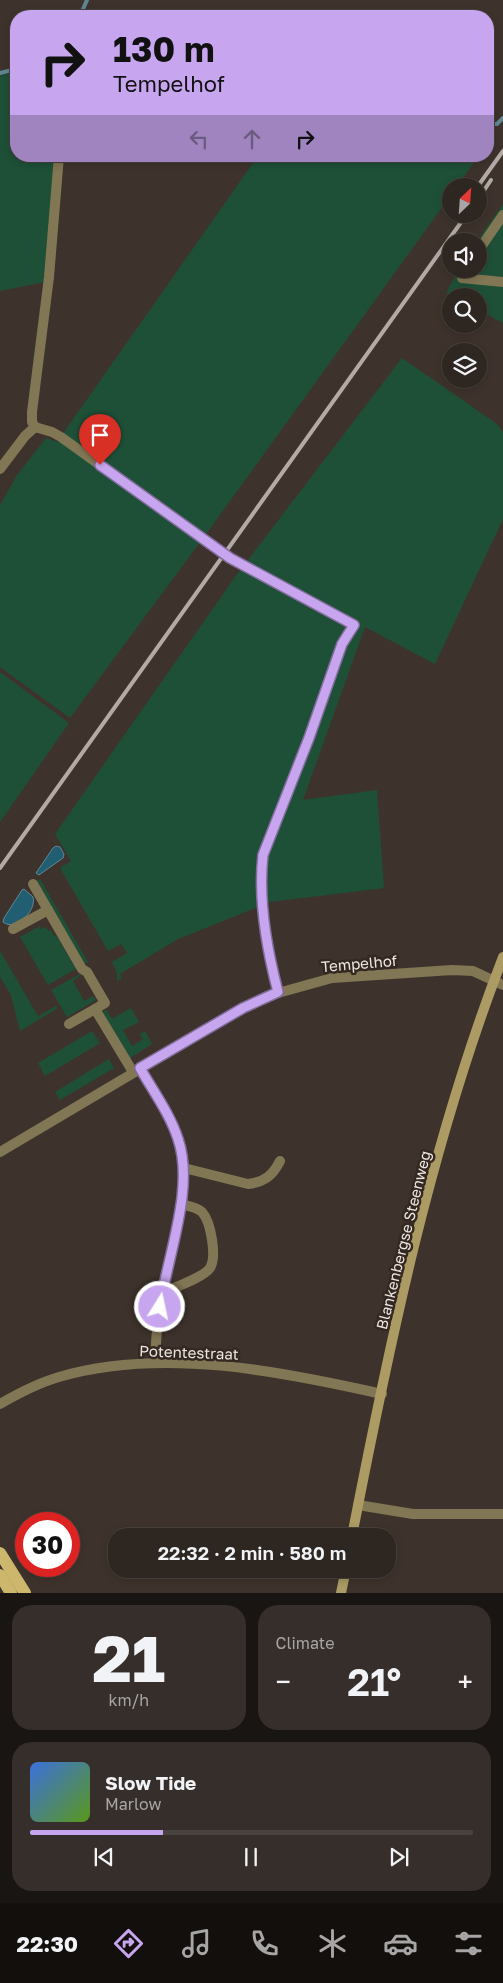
<!DOCTYPE html>
<html lang="en">
<head>
<meta charset="utf-8">
<style>
	:root { --surface:#2e2621; --page:#362e2a; --text:#f1f3f6; --muted:#a7a5a5; --line:#49433f; --accent:#c7a6ef }
	body { margin:0; font-family:"Golos Text",sans-serif; background:var(--page); color:var(--text); height:100vh; display:flex; flex-direction:column; font-size:19px; white-space:nowrap }
	* { box-sizing:border-box; margin:0 }
	p { font-size:16px; color:var(--muted) }
	.icon { flex:none; width:28px; height:28px; fill:none; stroke:currentColor; stroke-width:2; stroke-linecap:round; stroke-linejoin:round }
	.map { position:relative; height:1593px; overflow:hidden }
	.drawer { display:flex; flex-direction:column; gap:12px; padding:12px; background:#191512; flex:1 }
	.drawer>* { flex:none }
	.guide { position:absolute; left:10px; top:10px; width:484px; height:152px; border-radius:20px; box-shadow:0 2px 8px #0003,0 0 0 1px var(--line); background:#c7a6ef; color:#111; overflow:hidden }
	.needle { width:32px; rotate:25deg }
	.buttons { position:absolute; left:442px; top:178px; display:grid; gap:10px }
	.buttons a { display:grid; place-items:center; width:45px; height:45px; border-radius:50%; background:var(--surface); box-shadow:0 2px 8px #0003,0 0 0 1px var(--line); font-size:25px }
	.speed { position:absolute; left:15px; top:1512px; display:flex; gap:10px; font-size:25px; font-weight:700; text-align:center }
	.speed>* { display:grid; place-content:center; width:65px; height:65px; border-radius:50%; background:var(--surface); box-shadow:0 2px 8px #0003,0 0 0 1px var(--line); line-height:1 }
	.speed .limit { border:8px solid #d22; background:#fff; color:#111 }
	.pin { position:absolute; display:grid; place-items:center; width:42px; height:42px; color:#fff; margin:-51px -21px; border-radius:50% 50% 50% 0; rotate:-45deg; box-shadow:0 0 5px #0007 }
	.pin .icon { rotate:45deg }
	.me { position:absolute; width:55px; margin:-28px; rotate:10deg; stroke-linejoin:round; filter:drop-shadow(0 0 4px #0008) }
	.turn { display:flex; align-items:center; gap:18px; height:105px; padding:0 20px; font-size:22px }
	.turn .icon { width:65px; height:65px; stroke-width:2.5 }
	.turn b { display:block; font-size:35px; line-height:42px }
	.lanes { display:flex; align-items:center; height:48px; padding:0 20px; background:#0003; justify-content:center; gap:25px; direction:ltr }
	.lanes .off { opacity:.35 }
	.big { font-size:38px; font-weight:600; line-height:1.1 }
	.drawer .tile { flex:1; display:flex; flex-direction:column; justify-content:center; gap:8px; min-width:0; padding:0 18px; border-radius:20px; background:var(--page) }
	.drawer .dial { align-items:center; gap:0 }
	.dial b { font-size:65px; line-height:1 }
	.song { display:flex; align-items:center; gap:15px }
	.cover { width:60px; height:60px; border-radius:8px; background:linear-gradient(135deg,hsl(220 70% 55%),hsl(90 70% 35%)) }
	.played { height:5px; border-radius:2px; background:linear-gradient(90deg,var(--accent) 30%,var(--line) 30%) }
	.keys { display:flex; justify-content:space-around; direction:ltr }
	.heat { display:flex; justify-content:space-between; align-items:center; font-size:28px; direction:ltr }
	.drawer .tiles { flex:1; display:grid; gap:12px; grid-template-columns:1fr 1fr }
	.tile:last-child { grid-column:span 2 }
	.trip { position:absolute; left:108px; top:1528px; width:288px; height:50px; border-radius:20px; background:var(--surface); box-shadow:0 2px 8px #0003,0 0 0 1px var(--line); font-weight:600; line-height:50px; text-align:center }
	.tabs { display:flex; height:80px; justify-content:space-around; align-items:center; background:#120f0d; color:var(--muted) }
	.tabs .icon { width:35px; height:35px }
	.tabs .active { color:var(--accent) }
	.tabs b { font-size:22px; color:var(--text) }
	.map>svg:first-child { display:block }
	.green { fill:#1e5037 }
	.water { fill:#225e72; stroke:#5f8793 }
	.lines { fill:none; stroke-linecap:round; stroke-linejoin:round }
	.stream { stroke:#5f8793; stroke-width:4 }
	.pedestrian { stroke:#827754; stroke-width:10 }
	.minor { stroke:#827754; stroke-width:10 }
	.secondary { stroke:#ac9c63; stroke-width:10 }
	.primary { stroke:#cdb76d; stroke-width:12 }
	.rail { stroke:#b3aaa5; stroke-width:4 }
	.route-casing { stroke:#816c9b; stroke-width:12 }
	.route { stroke:#c7a6ef; stroke-width:9 }
	.labels { text-anchor:middle; dominant-baseline:central; stroke-width:5; stroke-linejoin:round; paint-order:stroke }
	.street-label { font-size:15px; fill:#ede6e1; stroke:#342922 }
</style>
</head>
<body>
<div class="map">
<svg width="503" height="1593" viewBox="0 0 503 1593">
	<rect width="100%" height="100%" fill="#3e332c"/>
	<g class="green">
		<path d="M16 71V156H55L45 282 0 291V76Z"/>
		<path d="M258 156H479L457 186H451V195L209 530 70 718 0 667V505L17 475 46 438 57 442Z"/>
		<path d="M503 204V323L479 310V296H454L446 293 459 269H479L477 241Z"/>
		<path d="M402 358 497 424 503 432V519L435 664 365 627 303 800 377 790 384 888 270 902 178 939 120 974 122 979 117 981V973L112 962 127 953 121 944 108 951 60 868 71 861 55 834 235 577Z"/>
		<path d="M0 672 69 723 0 822Z"/>
		<path d="M40 879 88 962 83 965 35 883Z"/>
		<path d="M40 926 41 929 45 927 49 931 51 930 54 936 56 935 76 969 48 985 20 937Z"/>
		<path d="M0 951 38 1016 56 1006 58 1008 20 1031 11 995 0 977Z"/>
		<path d="M80 974 81 975 73 981 84 1001 93 996 96 1000 67 1017 51 990Z"/>
		<path d="M131 1008 139 1022 123 1030 132 1046 143 1039 140 1034 145 1031 152 1044 130 1058 103 1013 106 1009 112 1019Z"/>
		<path d="M92 1031 100 1043 45 1076 38 1063Z"/>
		<path d="M109 1059 114 1068 60 1100 55 1092Z"/>
	</g>
	<g class="water">
		<path d="M56 846 60 847 64 854 63 858 39 875 36 873 53 848Z"/>
		<path d="M24 889 33 897C37 911 15 932 3 922L4 918 22 890Z"/>
	</g>
	<g class="lines">
		<g class="stream">
			<path d="M80 16 87 0"/>
			<path d="M0 73 16 69"/>
			<path d="M488 124H497L503 118"/>
		</g>
		<g class="pedestrian">
			<path d="M479 250 503 215"/>
			<path d="M462 278 503 282"/>
		</g>
		<g class="minor">
			<path d="M59 156 49 277 32 412V422L35 427 52 432 61 437 230 559 354 625 342 644 309 738 263 855C258 899 267 950 278 993"/>
			<path d="M0 469 25 436 35 427"/>
			<path d="M33 884 82 969 87 972 105 1003 95 1009"/>
			<path d="M13 929 48 910"/>
			<path d="M69 1024 95 1009 133 1072"/>
			<path d="M140 1068C156 1095 176 1122 182 1153 190 1194 170 1250 162 1292 157 1315 156 1339 155 1363"/>
			<path d="M0 1152 243 1008 278 993 332 978 452 970 473 971 503 985"/>
			<path d="M184 1168 248 1184C265 1182 273 1175 280 1161"/>
			<path d="M162 1293C173 1288 203 1278 210 1268 217 1257 211 1222 202 1212 197 1207 188 1206 181 1204"/>
			<path d="M0 1404C19 1393 38 1383 59 1377 161 1347 280 1371 382 1394"/>
			<path d="M358 1505 413 1514H503"/>
		</g>
		<g class="secondary">
			<path d="M352 1536C390 1341 431 1143 503 957"/>
			<path d="M341 1593 346 1569"/>
		</g>
		<g class="primary">
			<path d="M0 1553 25 1593"/>
			<path d="M0 1575 11 1593"/>
		</g>
		<g class="rail">
			<path d="M478 186 503 151"/>
			<path d="M479 198 491 180"/>
			<path d="M0 868 467 214"/>
		</g>
	</g>
	<g class="lines">
		<g class="route-casing">
			<path id="route" d="M100 465 230 558 354 625 342 644 309 738 263 855C258 899 267 950 278 992L243 1008 140 1068C153 1091 170 1114 178 1139 195 1188 167 1257 160 1307"/>
		</g>
		<use href="#route" class="route"/>
	</g>
	<g class="labels">
		<g class="street-label">
			<text transform="translate(359 963) rotate(-5)">Tempelhof</text>
			<text transform="translate(403 1240) rotate(-76)">Blankenbergse Steenweg</text>
			<text transform="translate(189 1352) rotate(2)">Potentestraat</text>
		</g>
	</g>
</svg>
<div class="buttons">
<a><svg class="needle" viewBox="-14 -14 28 28"><path d="M0-13l5 13h-10z" fill="#e53935"/><path d="M0 13l5-13h-10z" fill="#a7a5a5"/></svg></a>
<a><svg class="icon" aria-label="sound" viewBox="0 0 24 24"><path d="M4 9h4l5-4v14l-5-4H4zM17 9q2 3 0 6"/></svg></a>
<a><svg class="icon" aria-label="search" viewBox="0 0 24 24"><circle cx="10" cy="10" r="6"/><path d="M15 15l6 6"/></svg></a>
<a><svg class="icon" aria-label="layers" viewBox="0 0 24 24"><path d="M12 4l9 5-9 5-9-5zM3 14l9 5 9-5"/></svg></a>
</div>
<div class="speed"><div class="limit">30</div></div>
<div class="pin" style="left:100px;top:465px;background:#d93025"><svg class="icon" aria-label="arrive" viewBox="0 0 24 24"><path d="M6 21V4h12l-3 4 3 4H6"/></svg></div>
<svg class="me" style="left:160px;top:1307px" viewBox="-20 -20 40 40"><circle r="17" fill="#c7a6ef" stroke="#fff" stroke-width="3"/><path d="M0-11L8 9 0 5-8 9z" fill="#fff"/></svg>
<div class="trip">22:32 · 2 min · 580 m</div>
<div class="guide">
<div class="turn"><svg class="icon" aria-label="right" viewBox="0 0 24 24"><path d="M7 20v-9h11M14 6l5 5-5 5"/></svg><div><b>130 m</b>Tempelhof</div></div>
<div class="lanes"><svg class="icon off" aria-label="left" viewBox="0 0 24 24"><path d="M17 20v-9H6M10 6l-5 5 5 5"/></svg><svg class="icon off" aria-label="ahead" viewBox="0 0 24 24"><path d="M12 20V5M6 11l6-6 6 6"/></svg><svg class="icon" aria-label="right" viewBox="0 0 24 24"><path d="M7 20v-9h11M14 6l5 5-5 5"/></svg></div>
</div>
</div>
<section class="drawer">
<div class="tiles">
<div class="tile dial"><b>21</b><p>km/h</p></div>
<div class="tile"><p>Climate</p>
<div class="heat"><a>−</a><b class="big">21°</b><a>+</a></div>
</div>
<div class="tile">
<div class="song"><i class="cover"></i><div><b>Slow Tide</b><p>Marlow</p></div></div>
<div class="played"></div>
<div class="keys"><svg class="icon" aria-label="previous" viewBox="0 0 24 24"><path d="M18 5L8 12l10 7zM5 5v14"/></svg><svg class="icon" aria-label="pause" viewBox="0 0 24 24"><path d="M8 5v14M16 5v14"/></svg><svg class="icon" aria-label="next" viewBox="0 0 24 24"><path d="M6 5l10 7-10 7zM19 5v14"/></svg></div>
</div>
</div>
</section>
<nav class="tabs">
<b>22:30</b>
<svg class="icon active" aria-label="directions" viewBox="0 0 24 24"><path d="M12 3l9 9-9 9-9-9zM9 14v-3h6M13 9l2 2-2 2"/></svg>
<svg class="icon" aria-label="music" viewBox="0 0 24 24"><path d="M9 18V5l10-2v13"/><circle cx="6" cy="18" r="3"/><circle cx="16" cy="16" r="3"/></svg>
<svg class="icon" aria-label="phone" viewBox="0 0 24 24"><path d="M5 4h4l2 5-3 2q2 4 5 5l2-3 5 2v4C11 20 4 13 5 4z"/></svg>
<svg class="icon" aria-label="climate" viewBox="0 0 24 24"><path d="M12 3v18M4 7l16 10M4 17L20 7"/></svg>
<svg class="icon" aria-label="car" viewBox="0 0 24 24"><path d="M5 17H2v-5l4-1 3-4h7l3 4 3 1v5h-3M9 17h6M6 11h13"/><circle cx="7" cy="17" r="2"/><circle cx="17" cy="17" r="2"/></svg>
<svg class="icon" aria-label="filters" viewBox="0 0 24 24"><path d="M4 7h16M4 17h16"/><circle cx="9" cy="7" r="2"/><circle cx="15" cy="17" r="2"/></svg>
</nav>
</body>
</html>
